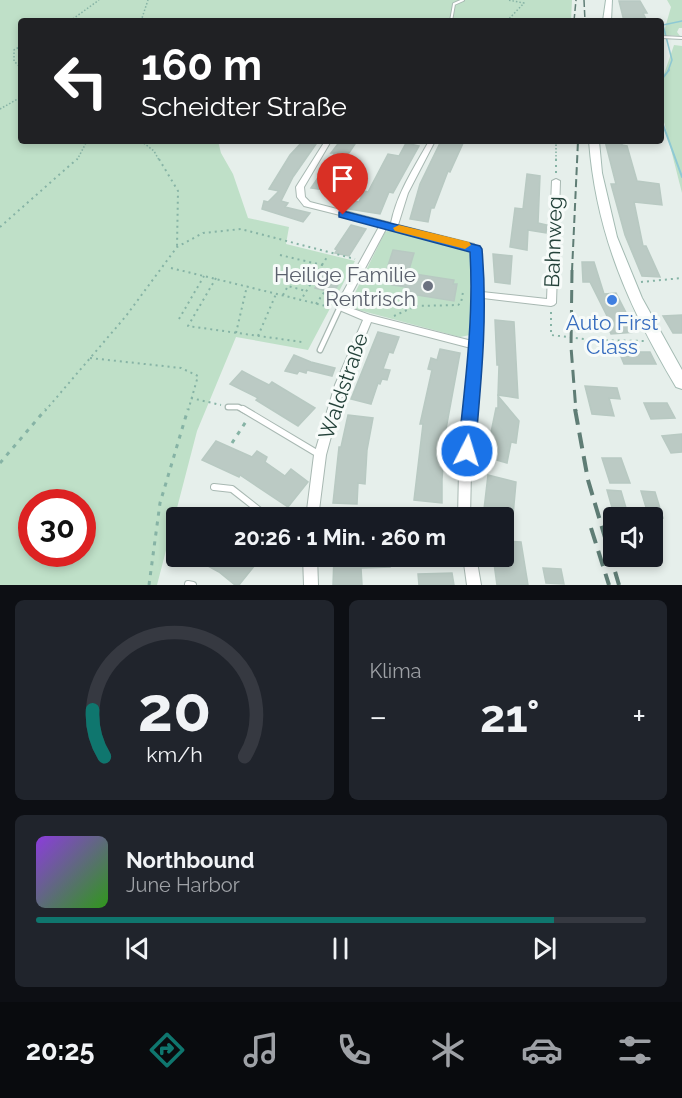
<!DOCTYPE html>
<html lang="de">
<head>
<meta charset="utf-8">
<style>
	:root { --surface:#171b24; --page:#20242c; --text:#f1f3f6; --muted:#9ea1a6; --line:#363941; --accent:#0f766e }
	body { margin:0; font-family:Raleway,sans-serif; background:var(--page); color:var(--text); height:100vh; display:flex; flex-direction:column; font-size:22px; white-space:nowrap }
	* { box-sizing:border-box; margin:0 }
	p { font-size:20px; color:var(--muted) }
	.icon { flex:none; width:33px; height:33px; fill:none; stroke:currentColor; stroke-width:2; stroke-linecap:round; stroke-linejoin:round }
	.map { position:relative; height:585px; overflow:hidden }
	.panel { display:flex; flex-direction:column; gap:15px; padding:15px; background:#0d0f14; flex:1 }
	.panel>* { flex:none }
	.guide { position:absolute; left:18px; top:18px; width:646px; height:126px; border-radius:6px; box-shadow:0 3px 9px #0003; background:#202124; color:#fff; overflow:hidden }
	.fabs { position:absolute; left:603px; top:507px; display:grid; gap:12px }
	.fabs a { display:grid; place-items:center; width:60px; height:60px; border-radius:6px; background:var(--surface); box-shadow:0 3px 9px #0003; font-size:30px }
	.speed { position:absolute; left:18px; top:489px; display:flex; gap:12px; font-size:30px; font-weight:700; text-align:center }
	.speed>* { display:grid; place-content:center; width:78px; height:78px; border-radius:50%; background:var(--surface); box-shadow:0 3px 9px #0003; line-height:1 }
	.speed .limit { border:9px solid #d22; background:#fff; color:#111 }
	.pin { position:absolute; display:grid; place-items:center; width:51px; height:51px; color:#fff; margin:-62px -26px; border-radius:50% 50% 50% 0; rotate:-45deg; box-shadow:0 0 6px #0007 }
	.pin .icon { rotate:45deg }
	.me { position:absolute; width:66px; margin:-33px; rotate:5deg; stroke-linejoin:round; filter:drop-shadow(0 0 4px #0008) }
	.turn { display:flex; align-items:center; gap:21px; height:126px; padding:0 24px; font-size:27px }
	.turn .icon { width:78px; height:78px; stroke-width:2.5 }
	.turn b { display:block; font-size:42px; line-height:51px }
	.big { font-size:45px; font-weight:700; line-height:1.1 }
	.panel .tile { flex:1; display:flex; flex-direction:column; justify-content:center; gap:9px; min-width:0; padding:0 21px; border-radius:9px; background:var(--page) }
	.panel .dial { align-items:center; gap:0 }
	.dial svg { height:156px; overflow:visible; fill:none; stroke:var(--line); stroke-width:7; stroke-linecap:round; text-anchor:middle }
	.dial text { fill:var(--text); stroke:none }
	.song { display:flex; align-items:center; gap:18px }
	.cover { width:72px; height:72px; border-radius:9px; background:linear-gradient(135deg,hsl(270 70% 55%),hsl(110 70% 35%)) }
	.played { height:6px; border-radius:3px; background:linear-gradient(90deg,var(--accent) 85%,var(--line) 85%) }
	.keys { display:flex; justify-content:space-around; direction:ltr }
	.heat { display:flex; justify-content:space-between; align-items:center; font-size:33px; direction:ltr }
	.panel .tiles { flex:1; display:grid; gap:15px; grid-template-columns:1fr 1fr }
	.tile:last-child { grid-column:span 2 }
	.trip { position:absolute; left:166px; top:507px; width:348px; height:60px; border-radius:6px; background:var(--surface); box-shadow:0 3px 9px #0003; font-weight:700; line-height:60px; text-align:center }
	.dock { display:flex; height:96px; justify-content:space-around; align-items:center; background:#090b0e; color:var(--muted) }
	.dock .icon { width:42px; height:42px }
	.dock .active { color:var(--accent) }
	.dock b { font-size:27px; color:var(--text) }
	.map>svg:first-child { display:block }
	.green { fill:#bfe0c8; fill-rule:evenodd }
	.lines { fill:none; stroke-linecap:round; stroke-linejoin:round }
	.stream-far1 { stroke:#8ec9d4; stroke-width:1.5 }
	.stream { stroke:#8ec9d4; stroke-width:2 }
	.building { fill:#bbcac4; stroke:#b8c9c2; stroke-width:1.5 }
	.service-far2-casing { stroke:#a8b8b2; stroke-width:4 }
	.service-far1-casing { stroke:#a8b8b2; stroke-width:7 }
	.service-casing { stroke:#a8b8b2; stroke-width:8 }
	.minor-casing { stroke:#a8b8b2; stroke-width:2 }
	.secondary-casing { stroke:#a4bbb3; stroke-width:2 }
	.path-far2 { stroke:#86b3a5; stroke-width:1.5; stroke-dasharray:1.5 2; stroke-linecap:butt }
	.path-far1 { stroke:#86b3a5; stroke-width:2; stroke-dasharray:2 4; stroke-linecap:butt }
	.path { stroke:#86b3a5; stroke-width:3; stroke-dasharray:4 6; stroke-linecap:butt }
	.service-far2 { stroke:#fff; stroke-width:2 }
	.service-far1 { stroke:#fff; stroke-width:4.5 }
	.service { stroke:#fff; stroke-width:6 }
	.minor { fill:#fff; fill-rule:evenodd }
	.secondary { fill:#fff; fill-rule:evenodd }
	.rail-far3 { stroke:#5f7d75; stroke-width:1.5; stroke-dasharray:7 3; stroke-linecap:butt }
	.rail-far2 { stroke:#5f7d75; stroke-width:2; stroke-dasharray:8 4; stroke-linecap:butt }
	.rail-far1 { stroke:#5f7d75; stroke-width:3; stroke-dasharray:13 7; stroke-linecap:butt }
	.rail { stroke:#5f7d75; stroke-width:4; stroke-dasharray:16 8; stroke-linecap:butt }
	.route { fill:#1a73e8; stroke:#114b97; stroke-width:1.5 }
	.slow { fill:#f59e0b }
	.worship-dot { fill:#6b7280; stroke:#f7fbf9; stroke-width:2 }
	.shop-dot { fill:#3f7fe0; stroke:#f7fbf9; stroke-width:2 }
	.labels { text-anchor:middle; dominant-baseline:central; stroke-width:6; stroke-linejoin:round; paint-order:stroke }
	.street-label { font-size:21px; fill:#24423a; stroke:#f7fbf9 }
	.worship-label { font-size:21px; fill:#5b616d; stroke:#f7fbf9; text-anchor:end }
	.shop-label { font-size:21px; fill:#366cbe; stroke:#f7fbf9 }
</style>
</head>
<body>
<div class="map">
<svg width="682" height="585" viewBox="0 0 682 585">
	<rect width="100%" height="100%" fill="#e6efeb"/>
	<g class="green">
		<path d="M0 0H572L571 21H21V141H218L221 153 233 174 248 218 289 227 286 244 355 261 308 350 236 337 197 431 157 585H0ZM32 502H82V554H32Z"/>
		<path d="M667 0H682V28H679L677 32 680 36 663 35 671 7Z"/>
		<path d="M674 45 682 46V193L662 114V80Z"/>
		<path d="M390 230 469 252 471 258 470 335 460 337 351 308 349 305 385 232Z"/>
	</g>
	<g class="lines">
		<path class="stream-far1" d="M668 71 672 60 663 25 682 21"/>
		<g class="stream">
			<path d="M662 79 669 70"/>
			<path d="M662 122 682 177"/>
		</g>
	</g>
	<g class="building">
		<path d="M619 1H640L647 13H643L646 19 634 18 635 21H624Z"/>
		<path d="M340 141 355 144 324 190 311 188 335 153H331Z"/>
		<path d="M441 141H464L450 172 448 171 434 208H431L428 222 410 219 420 184Z"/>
		<path d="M605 141 622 142V145L627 146 637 181 659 184 662 205 634 202 643 246H646L660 277 642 276 625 235 611 184H616Z"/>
		<path d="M302 142 316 144 293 177 281 201 288 203 285 207 310 213 303 222 262 209 264 201 268 202 279 191 269 189 290 155Z"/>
		<path d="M406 143 419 146 393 193 389 192 380 214 342 208 347 200 359 202 364 191 368 192 388 154 399 156Z"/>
		<path d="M527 174 540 176 538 223 547 225 546 233 528 230 527 250 510 247 515 208 523 209Z"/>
		<path d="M351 225 366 229 349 256 335 253 337 250 335 249Z"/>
		<path d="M393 250 414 253 408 273 454 280 453 284H457L454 301 404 293 406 287 392 285 395 276 385 275Z"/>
		<path d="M493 254 512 256 510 284 495 282Z"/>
		<path d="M582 262H594L604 294 616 293 636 332 611 334 607 325 611 324 590 282H583Z"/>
		<path d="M323 275 341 280 333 293 315 288Z"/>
		<path d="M682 315V333H673L663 316Z"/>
		<path d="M495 320 514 322 518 398 498 395 499 365H497Z"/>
		<path d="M378 332 399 337 393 353 389 352 383 369 390 370 387 380 382 379 380 384 378 383 371 404 351 399Z"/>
		<path d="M440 349 460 353 446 429 442 479V503L414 500 423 424H420L432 370 428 369 431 358 437 360Z"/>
		<path d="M619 352H650L656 364H624Z"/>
		<path d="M294 355 311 362 335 368 332 376 307 370 306 373 299 371 297 374 285 371Z"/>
		<path d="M242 371 269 385 272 382 315 408 298 426 256 400 258 398 230 384Z"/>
		<path d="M585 386 617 388 620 399 609 398 614 416 592 414Z"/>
		<path d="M498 396 519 421 516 443 511 442 507 463 486 457 496 408H498Z"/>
		<path d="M644 403H667L675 418 651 419Z"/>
		<path d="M348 415 373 418 367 450 365 484 358 483 357 504 333 503 339 447H341Z"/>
		<path d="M682 434V452L671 453 662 436Z"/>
		<path d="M216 441 252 457 257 451 267 457 265 462 285 476 291 469 308 482 288 507 240 475 239 477 202 460Z"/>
		<path d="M602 458H621L630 483H610Z"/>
		<path d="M488 475 516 482 512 527 504 525V518H483Z"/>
		<path d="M607 490 621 491 629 518H615Z"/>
		<path d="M641 491 655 492 663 518 649 517Z"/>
		<path d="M504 541 521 542 528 585H497L493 556H504Z"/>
		<path d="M190 556H244L255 565 239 585H235L219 572Z"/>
		<path d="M334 556 388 557 390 567 361 568 362 585H333Z"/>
		<path d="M543 568 561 569 564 584 546 583Z"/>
		<path d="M452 573 454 585H419L418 574Z"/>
	</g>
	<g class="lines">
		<g class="service-far2-casing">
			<path id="service-far2" d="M451 21 454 4 463 0"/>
		</g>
		<g class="service-far1-casing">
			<g id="service-far1">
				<path d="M320 350 340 307"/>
				<path d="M228 407H238L246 411"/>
			</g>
		</g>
		<g class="service-casing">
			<g id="service">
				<path d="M243 409 320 455"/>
				<path d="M214 487 232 489 269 518"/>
				<path d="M188 584 193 585"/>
			</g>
		</g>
		<g class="minor-casing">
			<g id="minor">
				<path d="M662 36 682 37V39L662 38Z"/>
				<path d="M325 141H331L304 187 305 197 310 202 391 223C397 193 414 168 429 141H435L408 193 398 225 474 244 482 254V292L547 299 552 181 556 179 560 181 556 303 554 305 551 306 483 298 482 346 471 471 470 518H458L459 471 471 348 371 322 345 385 326 455 318 518H306L314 455 335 385 363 320 337 309 335 307 380 225 304 206 297 197 296 187ZM387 227 468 248 474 254 472 341 370 315 345 306Z"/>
				<path d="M303 556H317L318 585H304Z"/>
				<path d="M463 556H476L481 585H467Z"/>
			</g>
		</g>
		<g class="secondary-casing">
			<g id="secondary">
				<path d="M606 0H612L611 21H603Z"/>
				<path d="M589 141H599L602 173 617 237 642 298 682 370V389L676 387C629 308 596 234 589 141Z"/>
			</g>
		</g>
		<g class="path-far2">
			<path d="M70 21 99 0"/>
			<path d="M141 21 148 0"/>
			<path d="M507 21 524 3 508 0"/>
			<path d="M21 46 14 50V61L21 68"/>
			<path d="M0 109 21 97"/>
			<path d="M141 141 154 151 159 160"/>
			<path d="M556 141V160"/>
			<path d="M77 160 87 141"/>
		</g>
		<g class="path-far1">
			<path d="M159 159 178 191 177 247"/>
			<path d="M556 159V175"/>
			<path d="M0 227 77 159"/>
			<path d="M280 255 322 265 301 300"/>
			<path d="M322 265 327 257"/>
			<path d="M171 268 330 307"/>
			<path d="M216 278 188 326 302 342"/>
			<path d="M641 282 682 278"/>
			<path d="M413 294 416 305"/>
			<path d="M283 295 288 286 306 291"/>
			<path d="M316 304 325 291"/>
			<path d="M551 312V335L591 340 645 341"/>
			<path d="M394 316 416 306 458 305 461 303 463 292"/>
			<path d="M179 319 204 276"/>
			<path d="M236 333 247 286"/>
			<path d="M258 336 276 294"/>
			<path d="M90 358 181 368 198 376 188 411"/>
			<path d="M191 398 221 405"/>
			<path d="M45 411 126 316 177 247 203 233 241 229 355 259"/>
		</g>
		<g class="path">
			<path d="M232 443 247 420"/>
			<path d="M0 463 46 409"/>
			<path d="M325 512 343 518"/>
			<path d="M408 518 453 511"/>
			<path d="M149 585 160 503 188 409"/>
		</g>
		<use href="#service-far2" class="service-far2"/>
		<use href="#service-far1" class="service-far1"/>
		<use href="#service" class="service"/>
		<use href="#minor" class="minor"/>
		<use href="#secondary" class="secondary"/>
		<g class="rail-far3">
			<path d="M584 0 585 21"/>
			<path d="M574 21 576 0"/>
		</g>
		<path class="rail-far2" d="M572 271 578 141"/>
		<path class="rail-far1" d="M572 270 571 347 576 411"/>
		<g class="rail">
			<path d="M575 409 588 480 619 585"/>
			<path d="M591 528 609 585"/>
		</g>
	</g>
	<path class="route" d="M343 211 480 246 482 249C488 318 481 382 475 451L473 456 467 458 460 456 458 451C465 384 474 319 470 252L339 217V212Z"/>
	<path class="slow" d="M399 225 469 242 471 245 465 249 395 231 393 228Z"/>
	<circle class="worship-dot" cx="428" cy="286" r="6"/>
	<circle class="shop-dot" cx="612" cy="300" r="6"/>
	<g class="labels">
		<g class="street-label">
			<text transform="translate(553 242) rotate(-88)">Bahnweg</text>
			<text transform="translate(343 386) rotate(-71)">Waldstraße</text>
		</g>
		<g class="worship-label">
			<text x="416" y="274">Heilige Familie<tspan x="416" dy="24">Rentrisch</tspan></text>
		</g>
		<g class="shop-label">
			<text x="612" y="322">Auto First<tspan x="612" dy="24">Class</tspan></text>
		</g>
	</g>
</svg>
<div class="fabs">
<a><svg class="icon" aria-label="sound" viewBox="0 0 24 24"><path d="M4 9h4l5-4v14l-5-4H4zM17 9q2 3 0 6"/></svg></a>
</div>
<div class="speed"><div class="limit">30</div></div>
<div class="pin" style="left:343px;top:215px;background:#d93025"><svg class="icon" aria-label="arrive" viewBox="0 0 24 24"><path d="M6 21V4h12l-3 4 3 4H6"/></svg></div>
<svg class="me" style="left:467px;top:451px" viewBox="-20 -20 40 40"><circle r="17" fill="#1a73e8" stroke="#fff" stroke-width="3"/><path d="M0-11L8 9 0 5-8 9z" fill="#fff"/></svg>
<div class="trip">20:26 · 1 Min. · 260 m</div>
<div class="guide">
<div class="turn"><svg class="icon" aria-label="left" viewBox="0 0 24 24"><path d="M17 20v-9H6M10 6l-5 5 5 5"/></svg><div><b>160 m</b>Scheidter Straße</div></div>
</div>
</div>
<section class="panel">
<div class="tiles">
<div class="tile dial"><svg viewBox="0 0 100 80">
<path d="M14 69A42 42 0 1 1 86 69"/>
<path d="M14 69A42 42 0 0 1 8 45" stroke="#0f766e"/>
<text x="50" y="56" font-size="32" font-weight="700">20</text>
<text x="50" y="72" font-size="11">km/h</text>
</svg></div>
<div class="tile"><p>Klima</p>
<div class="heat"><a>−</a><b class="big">21°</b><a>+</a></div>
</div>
<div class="tile">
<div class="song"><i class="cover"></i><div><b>Northbound</b><p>June Harbor</p></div></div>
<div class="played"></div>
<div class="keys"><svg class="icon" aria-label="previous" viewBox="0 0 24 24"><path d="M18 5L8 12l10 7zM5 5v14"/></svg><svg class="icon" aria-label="pause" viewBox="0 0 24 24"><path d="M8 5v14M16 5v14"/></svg><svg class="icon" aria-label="next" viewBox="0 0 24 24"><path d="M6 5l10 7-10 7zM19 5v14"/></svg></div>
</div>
</div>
</section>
<nav class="dock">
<b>20:25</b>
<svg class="icon active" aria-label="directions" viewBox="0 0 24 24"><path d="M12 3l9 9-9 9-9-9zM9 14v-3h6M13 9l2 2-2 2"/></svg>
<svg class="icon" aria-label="music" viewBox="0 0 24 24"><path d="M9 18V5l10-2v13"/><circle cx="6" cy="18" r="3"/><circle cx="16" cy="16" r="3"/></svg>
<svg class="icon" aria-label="phone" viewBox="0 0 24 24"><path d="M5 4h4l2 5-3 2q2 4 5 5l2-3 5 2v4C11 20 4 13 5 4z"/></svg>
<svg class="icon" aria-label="climate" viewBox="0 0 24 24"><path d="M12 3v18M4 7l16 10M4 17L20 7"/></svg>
<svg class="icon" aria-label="car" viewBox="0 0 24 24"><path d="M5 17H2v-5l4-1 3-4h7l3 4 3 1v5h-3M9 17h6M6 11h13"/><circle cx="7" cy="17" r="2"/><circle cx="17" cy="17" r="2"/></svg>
<svg class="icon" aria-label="filters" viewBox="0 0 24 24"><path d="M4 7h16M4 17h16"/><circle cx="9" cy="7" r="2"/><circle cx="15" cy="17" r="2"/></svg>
</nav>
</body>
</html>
